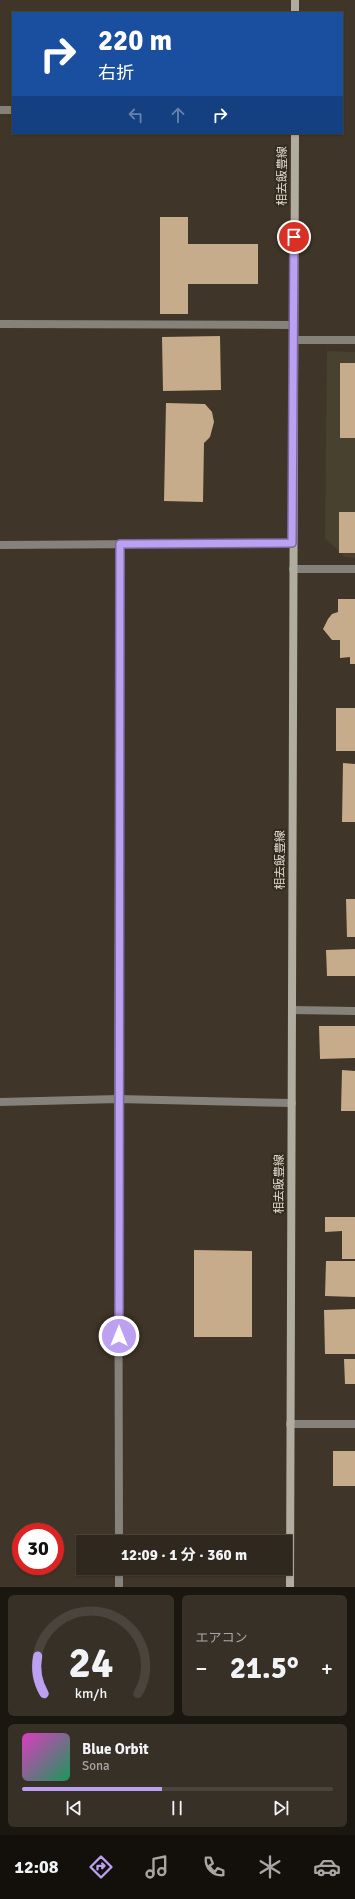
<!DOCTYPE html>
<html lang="ja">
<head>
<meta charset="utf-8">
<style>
	:root { --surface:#2f281e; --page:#373027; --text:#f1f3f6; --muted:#a7a6a4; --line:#4a443c; --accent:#bca0f2 }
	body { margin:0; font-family:Signika,"Noto Sans JP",sans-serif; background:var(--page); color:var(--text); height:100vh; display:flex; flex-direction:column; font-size:15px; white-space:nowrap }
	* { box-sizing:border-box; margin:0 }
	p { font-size:13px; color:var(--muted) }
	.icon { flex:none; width:22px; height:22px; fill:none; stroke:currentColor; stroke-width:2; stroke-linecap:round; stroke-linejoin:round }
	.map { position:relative; height:1587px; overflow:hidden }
	.panel { display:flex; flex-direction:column; gap:8px; padding:8px; background:#1a1610; flex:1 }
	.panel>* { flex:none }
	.guide { position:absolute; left:12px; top:12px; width:331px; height:122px; border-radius:0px; box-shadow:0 1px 3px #0004,0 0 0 1px var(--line); background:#1a4fa0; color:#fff; overflow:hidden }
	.speed { position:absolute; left:12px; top:1523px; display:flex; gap:8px; font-size:20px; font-weight:700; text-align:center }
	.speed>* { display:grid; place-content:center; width:52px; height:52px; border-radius:50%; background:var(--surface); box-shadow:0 1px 3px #0004,0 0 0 1px var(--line); line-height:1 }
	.speed .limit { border:6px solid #d22; background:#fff; color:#111 }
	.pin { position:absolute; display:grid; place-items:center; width:34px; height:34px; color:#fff; margin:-17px; border:2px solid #fff; border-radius:50%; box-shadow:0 1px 4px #0007 }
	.me { position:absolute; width:44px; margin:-22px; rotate:0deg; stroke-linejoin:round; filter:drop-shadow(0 0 3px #0008) }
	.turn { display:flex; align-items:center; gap:14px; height:84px; padding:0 20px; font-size:18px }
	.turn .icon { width:52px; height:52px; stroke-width:2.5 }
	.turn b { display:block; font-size:28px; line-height:34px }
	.lanes { display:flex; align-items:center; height:38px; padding:0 20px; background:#0003; justify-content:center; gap:20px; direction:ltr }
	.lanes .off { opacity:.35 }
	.big { font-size:30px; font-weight:700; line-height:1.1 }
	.panel .card { flex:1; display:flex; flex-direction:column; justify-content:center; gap:6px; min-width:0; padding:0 14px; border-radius:6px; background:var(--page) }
	.panel .dial { align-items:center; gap:0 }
	.dial svg { height:104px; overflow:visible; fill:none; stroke:var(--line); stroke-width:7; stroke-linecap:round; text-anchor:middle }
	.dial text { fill:var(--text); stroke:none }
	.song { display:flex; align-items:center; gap:12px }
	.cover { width:48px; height:48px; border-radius:6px; background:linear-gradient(135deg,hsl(310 70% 55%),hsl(150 70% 35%)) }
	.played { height:4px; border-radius:2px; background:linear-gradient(90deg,var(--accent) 45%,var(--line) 45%) }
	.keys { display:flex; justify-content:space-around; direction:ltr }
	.heat { display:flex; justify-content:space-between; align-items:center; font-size:22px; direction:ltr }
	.panel .tiles { flex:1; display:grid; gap:8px; grid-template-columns:1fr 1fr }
	.card:last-child { grid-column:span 2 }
	.trip { position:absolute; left:76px; top:1535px; width:216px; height:40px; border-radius:0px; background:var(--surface); box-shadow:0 1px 3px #0004,0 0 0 1px var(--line); font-weight:700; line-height:40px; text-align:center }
	.tab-bar { display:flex; height:64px; justify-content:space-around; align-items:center; background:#13100c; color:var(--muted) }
	.tab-bar .icon { width:28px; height:28px }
	.tab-bar .current { color:var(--accent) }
	.tab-bar b { font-size:18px; color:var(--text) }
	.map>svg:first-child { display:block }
	.commercial { fill:#494130 }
	.building { fill:#c6ac8a }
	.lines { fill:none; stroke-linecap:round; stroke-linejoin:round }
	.service { stroke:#85827b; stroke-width:8 }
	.minor { stroke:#85827b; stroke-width:8 }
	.secondary { stroke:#b1aca0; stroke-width:8 }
	.route-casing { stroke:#7a689d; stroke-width:10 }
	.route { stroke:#bca0f2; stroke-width:7 }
	.labels { text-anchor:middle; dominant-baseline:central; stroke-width:4; stroke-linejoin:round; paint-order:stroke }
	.street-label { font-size:12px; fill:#ddd6ce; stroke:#352b1e }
</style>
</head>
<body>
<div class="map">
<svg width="355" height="1587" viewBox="0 0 355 1587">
	<rect width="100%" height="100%" fill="#3f3528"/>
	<path class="commercial" d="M327 351 355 352V558L345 557 325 538Z"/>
	<g class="building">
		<path d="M160 217H188V244H258V284H188V314H160Z"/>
		<path d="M220 336 221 390 163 391 162 337Z"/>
		<rect x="340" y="363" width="15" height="75"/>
		<path d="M166 403 205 404 212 412 214 422 210 437 204 443 203 502 164 501Z"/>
		<rect x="339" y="512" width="16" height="41"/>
		<path d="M338 599H355V664H350V657L340 658V640H332L323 629 328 619 332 614 338 612Z"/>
		<rect x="336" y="708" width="19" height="43"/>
		<path d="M343 763 355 764V822H342Z"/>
		<path d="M346 899H355V937H347Z"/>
		<path d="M355 949V976H327L326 950Z"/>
		<path d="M319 1026H355V1058L320 1059Z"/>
		<path d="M342 1070 355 1071V1111H341Z"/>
		<path d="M325 1217H355V1259H342V1231L325 1232Z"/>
		<path d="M194 1250 252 1251V1337H194Z"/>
		<path d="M326 1261H355V1297L325 1296Z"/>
		<path d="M355 1309V1354H325L324 1310Z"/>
		<path d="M344 1359H355V1384H345Z"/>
		<rect x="333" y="1451" width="22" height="35"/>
	</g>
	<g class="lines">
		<path class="service" d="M294 340H355"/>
		<g class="minor">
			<path d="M0 110H13"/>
			<path d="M0 324 294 325"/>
			<path d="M0 545 292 543"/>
			<path d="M293 569H355"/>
			<path d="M292 1010 355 1011"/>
			<path d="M0 1102 118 1099 292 1103"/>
			<path d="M290 1424H355"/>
			<path d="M119 1542 118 1099 120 544"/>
			<path d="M119 1568V1587"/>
		</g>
		<g class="secondary">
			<path d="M295 13V0"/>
			<path d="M290 1587 295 133"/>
		</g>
	</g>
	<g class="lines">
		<g class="route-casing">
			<path id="route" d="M119 1336 120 544 292 543 294 237"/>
		</g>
		<use href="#route" class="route"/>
	</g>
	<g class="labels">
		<g class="street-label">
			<text transform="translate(282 176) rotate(-90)">相去飯豊線</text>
			<text transform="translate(280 860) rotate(-90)">相去飯豊線</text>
			<text transform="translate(279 1184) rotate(-90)">相去飯豊線</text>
		</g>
	</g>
</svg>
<div class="speed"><div class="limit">30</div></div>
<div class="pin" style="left:294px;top:237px;background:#d93025"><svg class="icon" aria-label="arrive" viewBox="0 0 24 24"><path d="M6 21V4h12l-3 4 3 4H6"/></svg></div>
<svg class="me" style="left:119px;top:1336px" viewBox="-20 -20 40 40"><circle r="17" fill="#bca0f2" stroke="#fff" stroke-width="3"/><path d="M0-11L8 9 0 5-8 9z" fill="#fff"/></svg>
<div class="trip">12:09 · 1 分 · 360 m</div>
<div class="guide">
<div class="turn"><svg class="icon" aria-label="right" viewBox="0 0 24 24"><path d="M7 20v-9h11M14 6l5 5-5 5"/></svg><div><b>220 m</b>右折</div></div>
<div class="lanes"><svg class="icon off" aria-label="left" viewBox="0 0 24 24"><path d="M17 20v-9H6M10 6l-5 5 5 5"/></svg><svg class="icon off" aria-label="ahead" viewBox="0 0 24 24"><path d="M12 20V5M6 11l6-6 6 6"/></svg><svg class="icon" aria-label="right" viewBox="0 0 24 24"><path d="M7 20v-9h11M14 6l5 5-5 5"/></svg></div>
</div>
</div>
<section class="panel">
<div class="tiles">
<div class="card dial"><svg viewBox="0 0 100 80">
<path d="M14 69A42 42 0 1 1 86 69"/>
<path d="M14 69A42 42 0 0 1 9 40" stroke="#bca0f2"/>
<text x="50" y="56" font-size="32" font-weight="700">24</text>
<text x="50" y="72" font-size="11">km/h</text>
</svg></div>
<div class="card"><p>エアコン</p>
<div class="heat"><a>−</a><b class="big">21.5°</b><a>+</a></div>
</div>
<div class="card">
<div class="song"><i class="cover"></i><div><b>Blue Orbit</b><p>Sona</p></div></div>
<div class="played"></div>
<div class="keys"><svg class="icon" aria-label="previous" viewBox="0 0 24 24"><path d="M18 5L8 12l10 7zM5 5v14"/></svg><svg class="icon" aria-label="pause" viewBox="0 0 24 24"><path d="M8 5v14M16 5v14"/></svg><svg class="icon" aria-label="next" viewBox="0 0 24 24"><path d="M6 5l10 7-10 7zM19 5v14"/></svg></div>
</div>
</div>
</section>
<nav class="tab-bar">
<b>12:08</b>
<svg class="icon current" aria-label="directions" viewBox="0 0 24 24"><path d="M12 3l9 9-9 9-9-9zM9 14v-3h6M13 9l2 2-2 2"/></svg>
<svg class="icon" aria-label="music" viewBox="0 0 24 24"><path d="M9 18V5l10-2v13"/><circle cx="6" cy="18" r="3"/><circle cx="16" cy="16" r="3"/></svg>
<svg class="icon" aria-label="phone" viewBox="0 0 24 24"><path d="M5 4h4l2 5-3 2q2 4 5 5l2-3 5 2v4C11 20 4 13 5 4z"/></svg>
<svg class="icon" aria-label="climate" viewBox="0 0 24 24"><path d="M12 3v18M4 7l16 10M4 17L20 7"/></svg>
<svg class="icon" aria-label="car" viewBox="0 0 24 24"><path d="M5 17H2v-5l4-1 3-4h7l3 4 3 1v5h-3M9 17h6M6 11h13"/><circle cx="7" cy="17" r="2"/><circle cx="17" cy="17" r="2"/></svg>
</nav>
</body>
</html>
